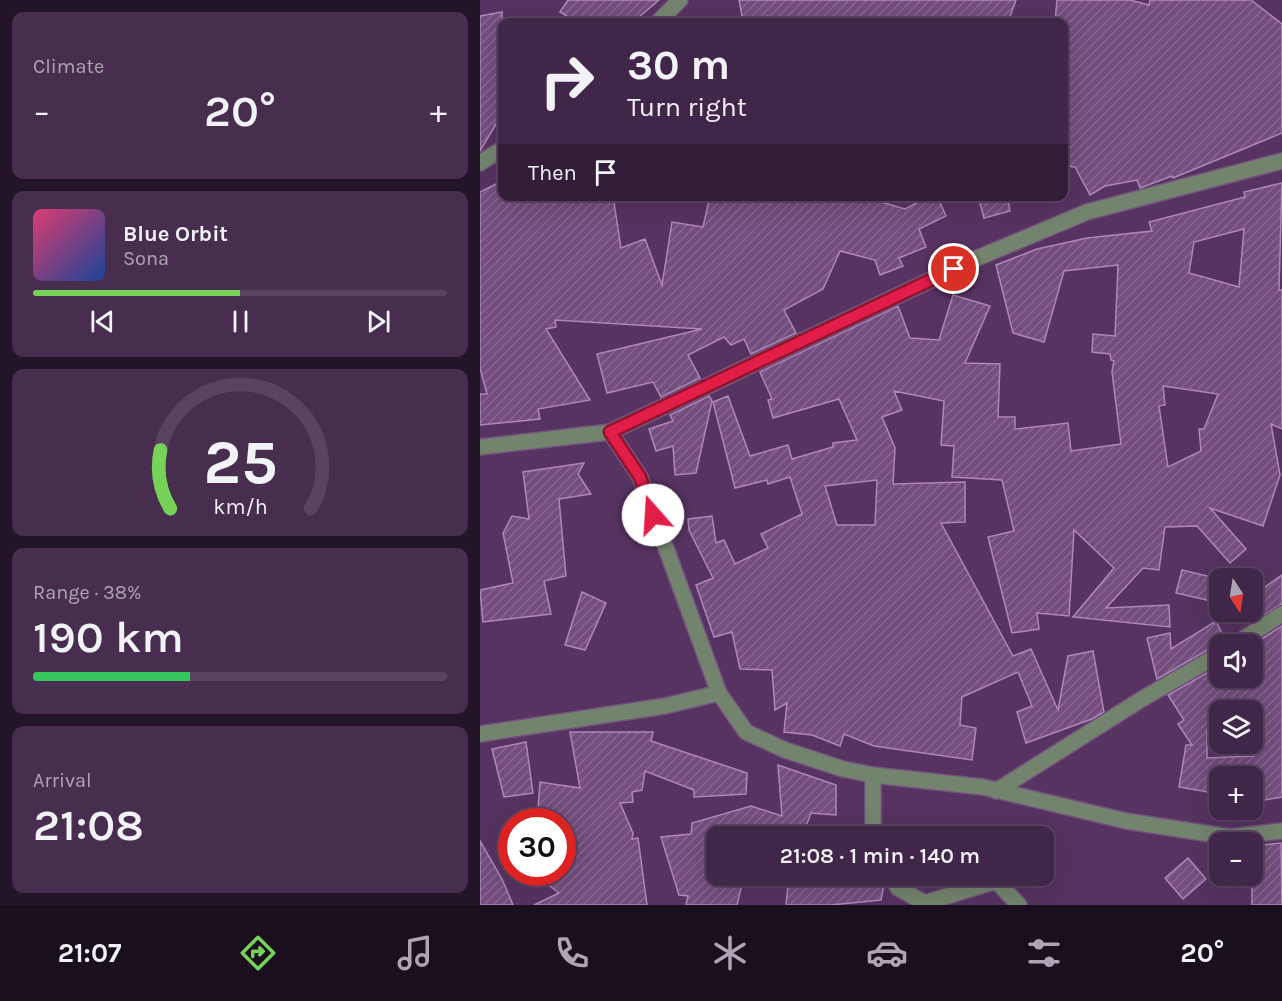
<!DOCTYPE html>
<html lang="en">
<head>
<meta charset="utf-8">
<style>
	:root { --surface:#402648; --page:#472e4f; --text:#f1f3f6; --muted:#aea5b4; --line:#594360; --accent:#77d259 }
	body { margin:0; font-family:Karla,sans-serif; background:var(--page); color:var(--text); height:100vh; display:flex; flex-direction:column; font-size:22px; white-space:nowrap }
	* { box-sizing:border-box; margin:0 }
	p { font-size:20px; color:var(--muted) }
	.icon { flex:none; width:33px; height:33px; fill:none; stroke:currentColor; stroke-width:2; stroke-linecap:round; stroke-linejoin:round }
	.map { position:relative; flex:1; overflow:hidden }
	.panel { display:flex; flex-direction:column; gap:12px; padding:12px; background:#231528; width:480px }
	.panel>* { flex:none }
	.banner { position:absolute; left:18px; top:18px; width:570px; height:183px; border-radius:12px; box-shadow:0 6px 24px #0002,0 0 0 2px var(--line); background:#402648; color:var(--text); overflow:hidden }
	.needle { width:39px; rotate:168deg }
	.buttons { position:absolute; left:729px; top:568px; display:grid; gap:12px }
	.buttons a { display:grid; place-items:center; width:54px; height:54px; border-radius:12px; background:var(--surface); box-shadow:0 6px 24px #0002,0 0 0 2px var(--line); font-size:30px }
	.speed { position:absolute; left:18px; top:808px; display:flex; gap:12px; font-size:30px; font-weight:700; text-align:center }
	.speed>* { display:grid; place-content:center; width:78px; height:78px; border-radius:50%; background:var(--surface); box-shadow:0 6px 24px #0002,0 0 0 2px var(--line); line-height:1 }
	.speed .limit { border:9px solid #d22; background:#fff; color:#111 }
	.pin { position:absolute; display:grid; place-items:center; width:51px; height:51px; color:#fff; margin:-26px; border:3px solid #fff; border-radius:50%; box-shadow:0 2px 6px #0007 }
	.me { position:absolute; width:66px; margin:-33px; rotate:341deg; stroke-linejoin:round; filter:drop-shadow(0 0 4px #0008) }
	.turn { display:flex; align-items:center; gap:21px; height:126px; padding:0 30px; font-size:27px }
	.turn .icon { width:78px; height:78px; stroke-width:2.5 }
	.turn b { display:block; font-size:42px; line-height:51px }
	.then { display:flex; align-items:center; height:57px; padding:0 30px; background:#0003; gap:12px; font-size:22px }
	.big { font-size:45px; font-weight:600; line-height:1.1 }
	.panel .card { flex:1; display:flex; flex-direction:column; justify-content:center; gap:9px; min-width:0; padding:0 21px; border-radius:12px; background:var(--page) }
	.panel .dial { align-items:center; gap:0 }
	.dial svg { height:156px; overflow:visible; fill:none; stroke:var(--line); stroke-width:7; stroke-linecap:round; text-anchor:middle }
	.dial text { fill:var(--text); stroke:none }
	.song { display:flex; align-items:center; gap:18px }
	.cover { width:72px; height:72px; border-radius:9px; background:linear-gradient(135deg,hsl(340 70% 55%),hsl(220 70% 35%)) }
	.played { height:6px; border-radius:3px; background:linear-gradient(90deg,var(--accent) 50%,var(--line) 50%) }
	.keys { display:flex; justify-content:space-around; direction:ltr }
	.heat { display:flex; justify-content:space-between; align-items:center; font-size:33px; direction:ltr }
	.charge { height:9px; border-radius:4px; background:linear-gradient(90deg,#34c759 38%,var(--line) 0) }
	.trip { position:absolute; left:226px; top:826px; width:348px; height:60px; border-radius:12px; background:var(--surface); box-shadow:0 6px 24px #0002,0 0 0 2px var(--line); font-weight:600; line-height:60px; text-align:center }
	.dock { display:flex; height:96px; justify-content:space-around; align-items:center; background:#1a0f1d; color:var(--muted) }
	.dock .icon { width:42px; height:42px }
	.dock .on { color:var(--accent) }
	.dock b { font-size:27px; color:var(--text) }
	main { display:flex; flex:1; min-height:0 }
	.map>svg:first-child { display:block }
	.building { fill:url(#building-hatch); stroke:#af87bb; stroke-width:1.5; fill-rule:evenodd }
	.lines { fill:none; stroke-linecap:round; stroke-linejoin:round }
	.minor-casing { stroke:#73527c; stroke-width:18 }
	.minor { stroke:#73846e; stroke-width:15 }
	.route-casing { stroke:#92132f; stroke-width:15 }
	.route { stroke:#e11d48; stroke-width:10 }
</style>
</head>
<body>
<main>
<section class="panel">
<div class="card"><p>Climate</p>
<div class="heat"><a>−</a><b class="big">20°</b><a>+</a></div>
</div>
<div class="card">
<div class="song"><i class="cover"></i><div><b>Blue Orbit</b><p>Sona</p></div></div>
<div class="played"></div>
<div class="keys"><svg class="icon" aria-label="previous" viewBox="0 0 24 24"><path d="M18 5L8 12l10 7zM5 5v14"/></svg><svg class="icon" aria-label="pause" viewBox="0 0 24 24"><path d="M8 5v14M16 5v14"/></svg><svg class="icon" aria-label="next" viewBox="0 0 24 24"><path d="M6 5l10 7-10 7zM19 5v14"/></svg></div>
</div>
<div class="card dial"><svg viewBox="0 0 100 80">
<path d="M14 69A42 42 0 1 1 86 69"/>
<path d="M14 69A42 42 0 0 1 9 39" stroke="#77d259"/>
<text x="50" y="56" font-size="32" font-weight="700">25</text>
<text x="50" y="72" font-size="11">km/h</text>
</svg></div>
<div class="card"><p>Range · 38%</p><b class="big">190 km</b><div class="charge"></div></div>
<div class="card"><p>Arrival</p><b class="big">21:08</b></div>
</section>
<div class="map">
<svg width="802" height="905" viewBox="0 0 802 905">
	<defs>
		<pattern id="building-hatch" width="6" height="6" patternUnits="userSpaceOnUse" patternTransform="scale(1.5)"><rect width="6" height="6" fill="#724d7d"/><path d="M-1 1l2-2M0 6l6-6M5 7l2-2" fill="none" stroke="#876690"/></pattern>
	</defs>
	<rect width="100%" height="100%" fill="#563360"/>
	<g class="building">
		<path d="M88 0H179L153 22H97L80 12Z"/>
		<path d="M259 0H536L528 22H296L288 16 263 21Z"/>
		<path d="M577 0H650L669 5 670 0H771L802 24V133L693 178 692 176 660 188 657 180 625 186 610 195 595 167 584 166V22H575Z"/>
		<path d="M22 12V114L0 151V16Z"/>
		<path d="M22 181V196H133L141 248 165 239 182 285 192 222 223 227 230 196H380L425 209 450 196H457L466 216 439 229 446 247 419 258 423 266 400 275 395 260 360 251 343 289 304 310 316 333 271 354 264 339 251 345 244 337 208 355 220 378 181 397 173 382 127 393 117 354 222 329 75 320 76 327 66 329 110 400 58 409 60 419 0 425V394H7L0 368V192Z"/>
		<path d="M802 183 799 290H802V429L791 424 800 475 783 526 730 508 766 549 750 563 717 526 685 527 679 570 663 568 626 608 689 605 690 627 593 617 634 568 594 530 589 616 557 613 559 629 532 633 508 537 534 531 522 480 472 477 474 446 461 445 464 401 414 391 422 410 402 417 415 448 413 484 485 482V522L461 523 533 656 551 649 578 710 588 656 613 651 624 712 612 719 546 743 537 712 552 706 538 672 482 697 480 725 496 728 492 760 394 746 364 734 360 746 332 735 304 732 307 703 295 710 292 670 260 669 252 632 234 637 216 585 233 578 209 530 208 519 232 516 236 543 244 540 255 564 288 548 281 534 322 514 310 477 288 484 287 480 255 488 233 402 248 396 270 456 308 445 312 459 353 447V443L377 440 359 399 293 418 288 400 292 399 280 372 418 306 430 338 459 340 473 295 510 306 485 363 520 364 518 417H535V429L588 423 591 451 641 444 632 372 634 361 631 360 630 354 612 352 613 334 635 336 638 265 584 271 564 342 533 333 516 265 557 249 607 238 672 231 669 222 765 197 764 192ZM764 229 759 287 709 273 714 242ZM683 386 738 394 724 429H719L721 451 688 467 679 406 685 405ZM397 480 395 525H357L345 486Z"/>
		<path d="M498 196H527L530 211 504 218Z"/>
		<path d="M229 396 232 401 216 473 195 475 193 446 176 451 169 429 193 421 190 415Z"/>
		<path d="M104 463 98 474 111 494 79 499 86 576 64 581 71 614 3 622 0 590 33 583 23 533 32 516 49 519 43 472Z"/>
		<path d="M702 570 740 579V603L696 593Z"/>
		<path d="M802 575V604L782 616 772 602V587L782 589Z"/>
		<path d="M102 592 126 603 105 650 85 645Z"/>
		<path d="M736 621 745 640 677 679 667 638 690 633 691 649Z"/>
		<path d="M802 626V797L779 801 772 777H740V794L699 787 706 745H712L698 724 704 720 688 695 732 670 737 678H772V645ZM772 700 774 756 727 758V730L740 722V711H756Z"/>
		<path d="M90 732H173L171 741 267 773 266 794 214 797V790L165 771 162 790 152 792 153 802 140 803 153 833 152 839 158 838 167 905H54L79 893 53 873H82V822H57L60 782 100 788Z"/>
		<path d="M46 742 53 793 24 797 12 749Z"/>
		<path d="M298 765 356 785V815L331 813 322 837H237V876H264L257 905H206L208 896 199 895 181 837 211 834 212 823 271 806 302 816Z"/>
		<path d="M0 841 22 879 33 905H0Z"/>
		<path d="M801 843 802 905H772V846Z"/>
		<path d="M708 858 726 879 703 899 685 878Z"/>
		<path d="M309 876H332V881L402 878 404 884 401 900 351 905H306Z"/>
	</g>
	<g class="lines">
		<g class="minor-casing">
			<g id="minor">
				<path d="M178 22 200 0"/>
				<path d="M0 163 22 149"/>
				<path d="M130 432 160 477 239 693 266 732 305 750 363 769 393 775 503 787 646 821 750 837 802 831"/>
				<path d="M0 447 130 432 495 259 607 212 802 161"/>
				<path d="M754 645 802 614"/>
				<path d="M0 734 185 706 239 693"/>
				<path d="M516 791 662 699 740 654"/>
				<path d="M393 837V775"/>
				<path d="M411 876 418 888 445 903 516 881 539 905"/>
			</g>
		</g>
		<use href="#minor" class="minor"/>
	</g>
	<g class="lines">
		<g class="route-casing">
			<path id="route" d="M173 515 160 477 130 432 474 269"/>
		</g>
		<use href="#route" class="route"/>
	</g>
</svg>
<div class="buttons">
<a><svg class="needle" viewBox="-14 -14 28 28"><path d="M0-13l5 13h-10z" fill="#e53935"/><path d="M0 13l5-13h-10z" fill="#aea5b4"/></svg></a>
<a><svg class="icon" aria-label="sound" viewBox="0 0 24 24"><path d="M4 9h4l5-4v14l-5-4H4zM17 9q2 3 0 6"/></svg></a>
<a><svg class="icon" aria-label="layers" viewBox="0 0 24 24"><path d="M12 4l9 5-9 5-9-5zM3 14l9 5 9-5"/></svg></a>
<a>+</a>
<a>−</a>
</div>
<div class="speed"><div class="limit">30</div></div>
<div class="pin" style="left:474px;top:269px;background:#d93025"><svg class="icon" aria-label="arrive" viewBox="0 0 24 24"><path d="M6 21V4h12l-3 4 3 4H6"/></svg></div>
<svg class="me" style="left:173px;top:515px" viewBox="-20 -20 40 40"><circle r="19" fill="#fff"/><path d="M0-13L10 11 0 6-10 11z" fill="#e11d48"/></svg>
<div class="trip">21:08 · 1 min · 140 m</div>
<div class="banner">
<div class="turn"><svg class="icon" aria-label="right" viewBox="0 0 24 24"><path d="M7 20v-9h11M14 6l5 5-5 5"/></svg><div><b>30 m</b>Turn right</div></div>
<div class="then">Then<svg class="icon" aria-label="arrive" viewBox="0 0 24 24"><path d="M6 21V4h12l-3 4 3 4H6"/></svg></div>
</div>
</div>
</main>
<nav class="dock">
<b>21:07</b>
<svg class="icon on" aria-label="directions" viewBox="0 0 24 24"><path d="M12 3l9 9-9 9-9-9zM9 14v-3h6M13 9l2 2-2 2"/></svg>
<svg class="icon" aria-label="music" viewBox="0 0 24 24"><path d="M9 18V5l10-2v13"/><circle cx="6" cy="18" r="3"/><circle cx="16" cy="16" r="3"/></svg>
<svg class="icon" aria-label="phone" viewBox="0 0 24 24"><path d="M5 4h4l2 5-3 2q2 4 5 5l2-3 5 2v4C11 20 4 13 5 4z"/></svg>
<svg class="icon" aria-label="climate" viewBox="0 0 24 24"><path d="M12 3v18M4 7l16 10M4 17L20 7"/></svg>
<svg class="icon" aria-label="car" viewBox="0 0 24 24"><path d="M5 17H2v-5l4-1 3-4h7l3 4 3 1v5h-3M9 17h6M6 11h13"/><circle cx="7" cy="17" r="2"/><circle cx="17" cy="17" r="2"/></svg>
<svg class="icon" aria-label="filters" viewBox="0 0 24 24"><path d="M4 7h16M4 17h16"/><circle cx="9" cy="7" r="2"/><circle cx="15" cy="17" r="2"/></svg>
<b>20°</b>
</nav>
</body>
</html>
